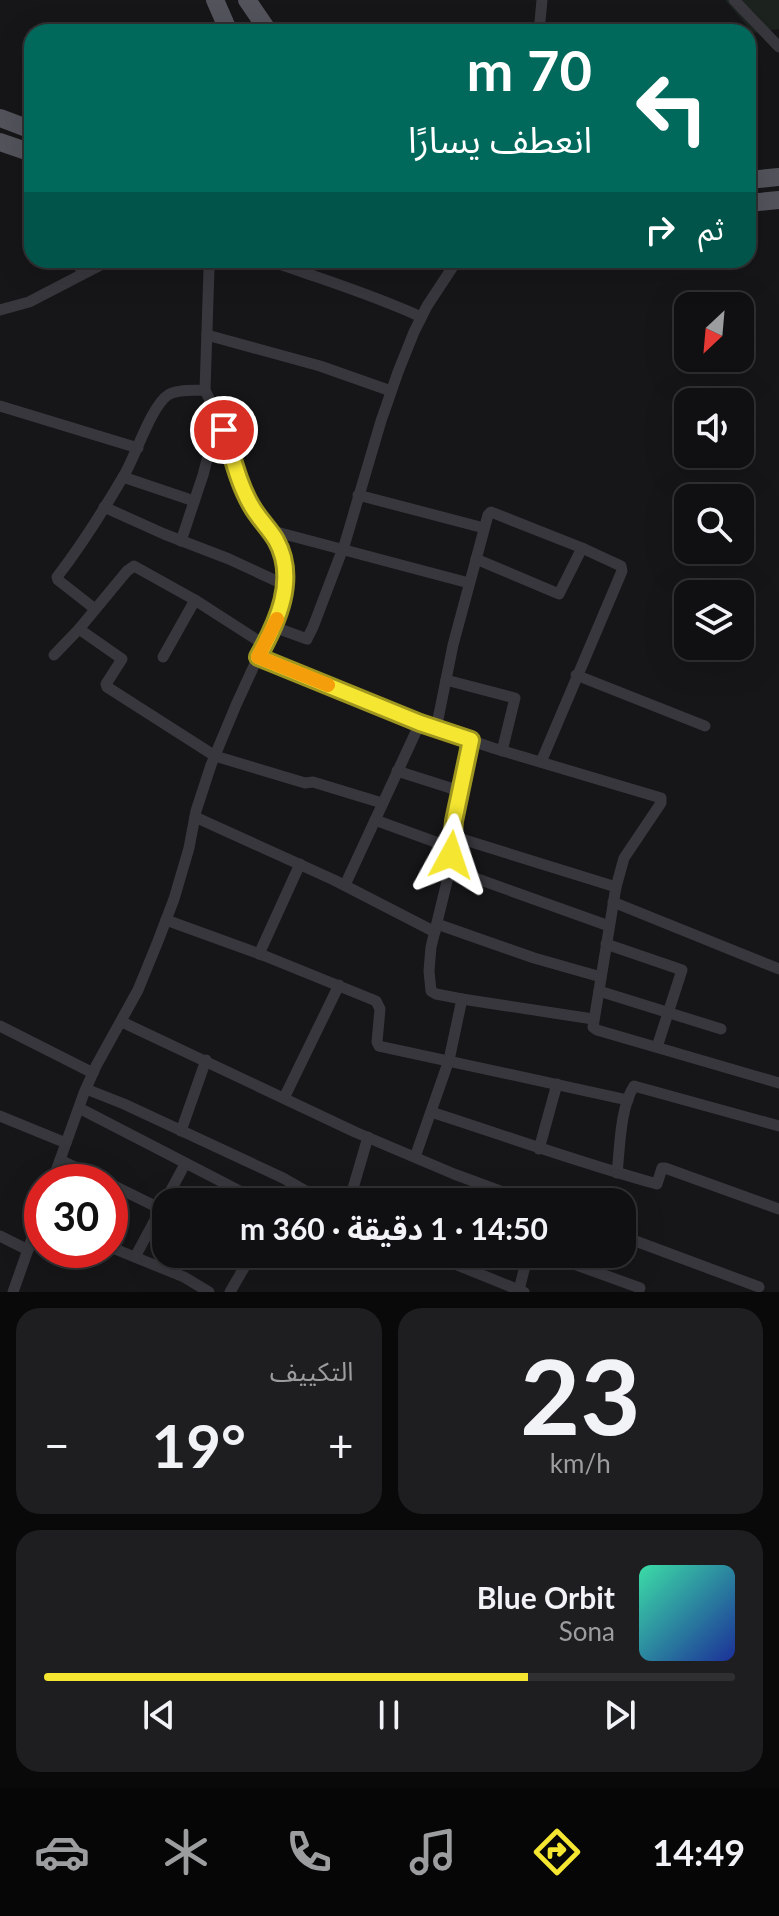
<!DOCTYPE html>
<html lang="ar">
<head>
<meta charset="utf-8">
<style>
	:root { --surface:#101012; --page:#1e1e20; --text:#f1f3f6; --muted:#9c9d9f; --line:#303032; --accent:#f5e631 }
	body { margin:0; font-family:Lato,"Noto Sans Arabic",sans-serif; background:var(--page); color:var(--text); direction:rtl; height:100vh; display:flex; flex-direction:column; font-size:30px; white-space:nowrap }
	* { box-sizing:border-box; margin:0 }
	p { font-size:26px; color:var(--muted) }
	.icon { flex:none; width:44px; height:44px; fill:none; stroke:currentColor; stroke-width:2; stroke-linecap:round; stroke-linejoin:round }
	.map { position:relative; height:1292px; overflow:hidden; direction:ltr }
	.drawer { display:flex; flex-direction:column; gap:16px; padding:16px; background:#09090a; flex:1 }
	.drawer>* { flex:none }
	.banner { position:absolute; left:24px; top:24px; width:732px; height:244px; border-radius:24px; box-shadow:0 8px 32px #0002,0 0 0 2px var(--line); direction:rtl; background:#00695c; color:#fff; overflow:hidden }
	.needle { width:52px; rotate:206deg }
	.controls { position:absolute; left:674px; top:292px; display:grid; gap:16px }
	.controls a { display:grid; place-items:center; width:80px; height:80px; border-radius:16px; background:var(--surface); box-shadow:0 8px 32px #0002,0 0 0 2px var(--line); font-size:40px }
	.speed { position:absolute; left:24px; top:1164px; display:flex; gap:16px; font-size:40px; font-weight:700; text-align:center }
	.speed>* { display:grid; place-content:center; width:104px; height:104px; border-radius:50%; background:var(--surface); box-shadow:0 8px 32px #0002,0 0 0 2px var(--line); line-height:1 }
	.speed .limit { border:12px solid #d22; background:#fff; color:#111 }
	.pin { position:absolute; display:grid; place-items:center; width:68px; height:68px; color:#fff; margin:-34px; border:4px solid #fff; border-radius:50%; box-shadow:0 2px 8px #0007 }
	.me { position:absolute; width:88px; margin:-44px; rotate:5deg; stroke-linejoin:round; filter:drop-shadow(0 0 6px #0008) }
	.turn { display:flex; align-items:center; gap:28px; height:168px; padding:0 32px; font-size:36px }
	.turn .icon { width:104px; height:104px; stroke-width:2.5 }
	.turn b { display:block; font-size:56px; line-height:68px }
	.then { display:flex; align-items:center; height:76px; padding:0 32px; background:#0003; gap:16px; font-size:30px }
	.big { font-size:60px; font-weight:700; line-height:1.1 }
	.drawer .widget { flex:1; display:flex; flex-direction:column; justify-content:center; gap:12px; min-width:0; padding:0 28px; border-radius:24px; background:var(--page) }
	.drawer .dial { align-items:center; gap:0 }
	.dial b { font-size:104px; line-height:1 }
	.song { display:flex; align-items:center; gap:24px }
	.cover { width:96px; height:96px; border-radius:12px; background:linear-gradient(135deg,hsl(160 70% 55%),hsl(230 70% 35%)) }
	.played { height:8px; border-radius:4px; background:linear-gradient(90deg,var(--accent) 70%,var(--line) 70%) }
	.keys { display:flex; justify-content:space-around; direction:ltr }
	.heat { display:flex; justify-content:space-between; align-items:center; font-size:44px; direction:ltr }
	.drawer .tiles { flex:1; display:grid; gap:16px; grid-template-columns:1fr 1fr }
	.widget:last-child { grid-column:span 2 }
	.trip { position:absolute; left:152px; top:1188px; width:484px; height:80px; border-radius:24px; background:var(--surface); box-shadow:0 8px 32px #0002,0 0 0 2px var(--line); font-weight:700; line-height:80px; text-align:center; direction:rtl }
	.dock { display:flex; height:128px; justify-content:space-around; align-items:center; background:#060607; color:var(--muted) }
	.dock .icon { width:56px; height:56px }
	.dock .on { color:var(--accent) }
	.dock b { font-size:36px; color:var(--text) }
	.map>svg:first-child { display:block }
	.green { fill:#1c231f }
	.lines { fill:none; stroke-linecap:round; stroke-linejoin:round }
	.minor { stroke:#37373d; stroke-width:11 }
	.primary { stroke:#53535c; stroke-width:18 }
	.route-casing { stroke:#9f9620; stroke-width:20 }
	.route { stroke:#f5e631; stroke-width:14 }
	.slow { stroke:#f59e0b; stroke-width:14 }
</style>
</head>
<body>
<div class="map">
<svg width="779" height="1292" viewBox="0 0 779 1292">
	<rect width="100%" height="100%" fill="#161618"/>
	<path class="green" d="M725 0H779V29L753 33Z"/>
	<g class="lines">
		<g class="minor">
			<path d="M734 0 779 47"/>
			<path d="M539 32 542 0"/>
			<path d="M78 260 82 274"/>
			<path d="M269 260C320 279 372 294 421 317"/>
			<path d="M0 310 29 302 110 260"/>
			<path d="M207 335 320 366 391 391"/>
			<path d="M0 406 138 448"/>
			<path d="M123 477 194 501"/>
			<path d="M358 495 484 528"/>
			<path d="M104 507 164 534 229 559 285 585"/>
			<path d="M269 530 469 583"/>
			<path d="M181 541 203 475 218 418"/>
			<path d="M476 559 559 594 582 548"/>
			<path d="M95 609 58 580 57 577C81 546 103 511 123 477 135 458 151 406 168 395 177 389 194 391 205 390"/>
			<path d="M274 627 307 639 313 627 345 543 381 421 398 372 414 332 427 306 454 265"/>
			<path d="M79 629 122 659 106 684 107 687 215 756 305 783 313 782 382 803"/>
			<path d="M54 655 79 629 127 571 134 566 195 600 265 645"/>
			<path d="M163 657 195 600"/>
			<path d="M258 657 420 723 493 748 661 798V803L624 858 616 887 593 1027 597 1030 779 1083"/>
			<path d="M576 675 705 726"/>
			<path d="M446 680 515 698 502 751"/>
			<path d="M436 729 453 645 488 515 491 512 582 548 621 566 622 571 541 762"/>
			<path d="M471 740 454 821 450 869 431 947 429 971 431 991 436 994 462 999 593 1019"/>
			<path d="M397 771 460 791"/>
			<path d="M195 817 334 880 435 932"/>
			<path d="M375 820 452 848"/>
			<path d="M452 836 616 887"/>
			<path d="M450 869 609 926"/>
			<path d="M345 885 420 723"/>
			<path d="M613 902 779 969"/>
			<path d="M166 920 265 956 376 1001 380 1009 377 1042 379 1046 628 1100"/>
			<path d="M437 924 534 958 601 977"/>
			<path d="M606 944 682 970 657 1047"/>
			<path d="M259 954 300 864"/>
			<path d="M599 991 721 1029"/>
			<path d="M122 1022 355 1132 454 1174 530 1202"/>
			<path d="M0 1026 93 1073"/>
			<path d="M86 1089 124 1104 283 1178 325 1202"/>
			<path d="M284 1098 339 985"/>
			<path d="M79 1108 261 1202"/>
			<path d="M431 1112C506 1136 580 1163 657 1184L662 1168H665L779 1209"/>
			<path d="M0 1116 66 1143"/>
			<path d="M181 1131 206 1060"/>
			<path d="M539 1149 557 1084"/>
			<path d="M415 1157 449 1060 462 999"/>
			<path d="M60 1160 106 1182"/>
			<path d="M617 1173C620 1147 620 1108 634 1086L779 1126"/>
			<path d="M52 1182 84 1093 96 1066 138 990 158 941 174 899 189 848 196 811 211 765 236 705 258 657 273 629 282 604 285 588V564L282 554 273 536 253 509 245 494 224 430 205 390 209 269 208 260"/>
			<path d="M110 1184 161 1209"/>
			<path d="M285 1202 295 1185"/>
			<path d="M349 1202 368 1137"/>
			<path d="M0 1236 28 1250"/>
			<path d="M622 1236 759 1287"/>
			<path d="M110 1247 184 1277 209 1292"/>
			<path d="M221 1254 244 1267"/>
			<path d="M430 1254 524 1292"/>
			<path d="M546 1254 640 1288"/>
			<path d="M135 1257 185 1164"/>
			<path d="M519 1290 528 1254"/>
			<path d="M13 1292 42 1210"/>
			<path d="M230 1292 252 1254"/>
		</g>
		<g class="primary">
			<path d="M215 0 229 32"/>
			<path d="M247 0 269 32"/>
			<path d="M0 118 32 130"/>
			<path d="M0 142 32 153"/>
			<path d="M748 180 779 177"/>
			<path d="M748 203 779 200"/>
		</g>
	</g>
	<g class="lines">
		<g class="route-casing">
			<path id="route" d="M224 430C232 454 238 483 251 505 258 518 269 528 276 540 298 579 277 623 258 657L420 723 471 740 454 821 451 855"/>
		</g>
		<use href="#route" class="route"/>
		<path class="slow" d="M277 619 258 657 328 685"/>
	</g>
</svg>
<div class="controls">
<a><svg class="needle" viewBox="-14 -14 28 28"><path d="M0-13l5 13h-10z" fill="#e53935"/><path d="M0 13l5-13h-10z" fill="#9c9d9f"/></svg></a>
<a><svg class="icon" aria-label="sound" viewBox="0 0 24 24"><path d="M4 9h4l5-4v14l-5-4H4zM17 9q2 3 0 6"/></svg></a>
<a><svg class="icon" aria-label="search" viewBox="0 0 24 24"><circle cx="10" cy="10" r="6"/><path d="M15 15l6 6"/></svg></a>
<a><svg class="icon" aria-label="layers" viewBox="0 0 24 24"><path d="M12 4l9 5-9 5-9-5zM3 14l9 5 9-5"/></svg></a>
</div>
<div class="speed"><div class="limit">30</div></div>
<div class="pin" style="left:224px;top:430px;background:#d93025"><svg class="icon" aria-label="arrive" viewBox="0 0 24 24"><path d="M6 21V4h12l-3 4 3 4H6"/></svg></div>
<svg class="me" style="left:451px;top:855px" viewBox="-20 -20 40 40"><path d="M0-17L14 15 0 8-14 15z" fill="#f5e631" stroke="#fff" stroke-width="4"/></svg>
<div class="trip">14:50 · 1 دقيقة · 360 m</div>
<div class="banner">
<div class="turn"><svg class="icon" aria-label="left" viewBox="0 0 24 24"><path d="M17 20v-9H6M10 6l-5 5 5 5"/></svg><div><b>70 m</b>انعطف يسارًا</div></div>
<div class="then">ثم<svg class="icon" aria-label="right" viewBox="0 0 24 24"><path d="M7 20v-9h11M14 6l5 5-5 5"/></svg></div>
</div>
</div>
<section class="drawer">
<div class="tiles">
<div class="widget dial"><b>23</b><p>km/h</p></div>
<div class="widget"><p>التكييف</p>
<div class="heat"><a>−</a><b class="big">19°</b><a>+</a></div>
</div>
<div class="widget">
<div class="song"><i class="cover"></i><div><b>Blue Orbit</b><p>Sona</p></div></div>
<div class="played"></div>
<div class="keys"><svg class="icon" aria-label="previous" viewBox="0 0 24 24"><path d="M18 5L8 12l10 7zM5 5v14"/></svg><svg class="icon" aria-label="pause" viewBox="0 0 24 24"><path d="M8 5v14M16 5v14"/></svg><svg class="icon" aria-label="next" viewBox="0 0 24 24"><path d="M6 5l10 7-10 7zM19 5v14"/></svg></div>
</div>
</div>
</section>
<nav class="dock">
<b>14:49</b>
<svg class="icon on" aria-label="directions" viewBox="0 0 24 24"><path d="M12 3l9 9-9 9-9-9zM9 14v-3h6M13 9l2 2-2 2"/></svg>
<svg class="icon" aria-label="music" viewBox="0 0 24 24"><path d="M9 18V5l10-2v13"/><circle cx="6" cy="18" r="3"/><circle cx="16" cy="16" r="3"/></svg>
<svg class="icon" aria-label="phone" viewBox="0 0 24 24"><path d="M5 4h4l2 5-3 2q2 4 5 5l2-3 5 2v4C11 20 4 13 5 4z"/></svg>
<svg class="icon" aria-label="climate" viewBox="0 0 24 24"><path d="M12 3v18M4 7l16 10M4 17L20 7"/></svg>
<svg class="icon" aria-label="car" viewBox="0 0 24 24"><path d="M5 17H2v-5l4-1 3-4h7l3 4 3 1v5h-3M9 17h6M6 11h13"/><circle cx="7" cy="17" r="2"/><circle cx="17" cy="17" r="2"/></svg>
</nav>
</body>
</html>
